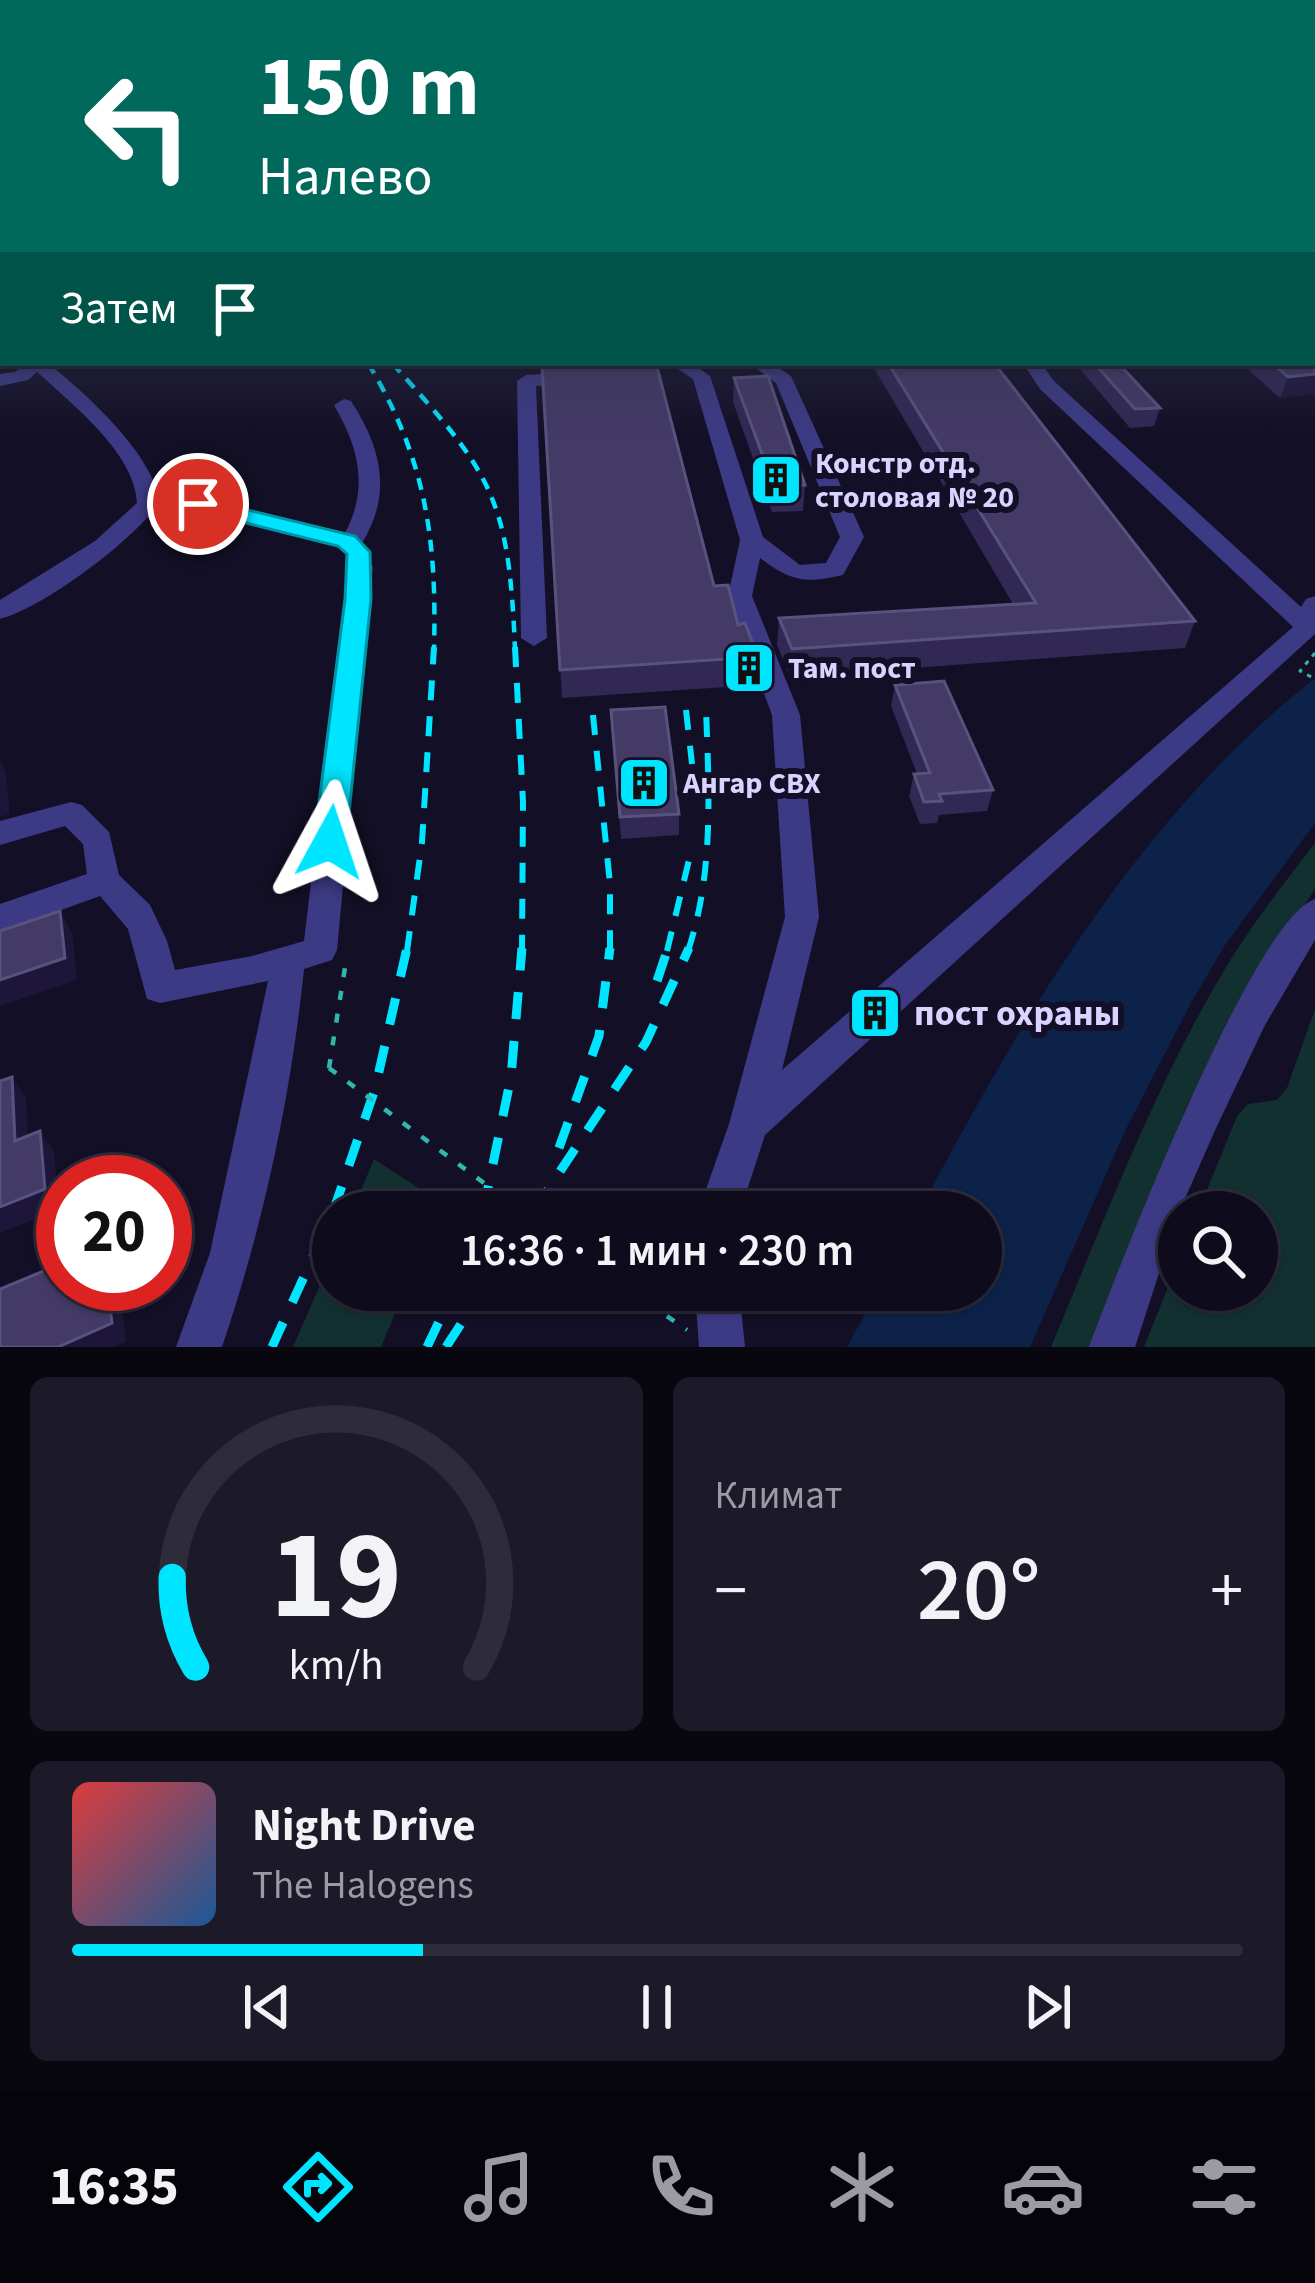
<!DOCTYPE html>
<html lang="ru">
<head>
<meta charset="utf-8">
<style>
	:root { --surface:#0e0b1c; --page:#1c1929; --text:#f1f3f6; --muted:#9b9ba3; --line:#2e2b3b; --accent:#00e5ff }
	body { margin:0; font-family:"Source Sans 3",sans-serif; background:var(--page); color:var(--text); height:100vh; display:flex; flex-direction:column; font-size:45px; white-space:nowrap }
	* { box-sizing:border-box; margin:0 }
	p { font-size:39px; color:var(--muted) }
	.icon { flex:none; width:66px; height:66px; fill:none; stroke:currentColor; stroke-width:2; stroke-linecap:round; stroke-linejoin:round }
	.map { position:relative; height:1347px; overflow:hidden }
	.sheet { display:flex; flex-direction:column; gap:30px; padding:30px; background:#08060f; flex:1 }
	.sheet>* { flex:none }
	.top-card { position:absolute; left:0px; top:0px; width:1317px; height:366px; box-shadow:0 3px 9px #0004,0 0 0 3px var(--line); background:#00695c; color:#fff; overflow:hidden }
	.buttons { position:absolute; left:1158px; top:1191px; display:grid; gap:24px }
	.buttons a { display:grid; place-items:center; width:120px; height:120px; border-radius:50%; background:var(--surface); box-shadow:0 3px 9px #0004,0 0 0 3px var(--line); font-size:60px }
	.speed { position:absolute; left:36px; top:1155px; display:flex; gap:24px; font-size:60px; font-weight:700; text-align:center }
	.speed>* { display:grid; place-content:center; width:156px; height:156px; border-radius:50%; background:var(--surface); box-shadow:0 3px 9px #0004,0 0 0 3px var(--line); line-height:1 }
	.speed .limit { border:18px solid #d22; background:#fff; color:#111 }
	.pin { position:absolute; display:grid; place-items:center; width:102px; height:102px; color:#fff; margin:-51px; border:6px solid #fff; border-radius:50%; box-shadow:0 3px 12px #0007 }
	.me { position:absolute; width:132px; margin:-66px; rotate:5deg; stroke-linejoin:round; filter:drop-shadow(0 0 9px #0008) }
	.turn { display:flex; align-items:center; gap:42px; height:252px; padding:0 60px; font-size:54px }
	.turn .icon { width:156px; height:156px; stroke-width:2.5 }
	.turn b { display:block; font-size:84px; line-height:102px }
	.then { display:flex; align-items:center; height:114px; padding:0 60px; background:#0003; gap:24px; font-size:45px }
	.big { font-size:90px; font-weight:600; line-height:1.1 }
	.sheet .tile { flex:1; display:flex; flex-direction:column; justify-content:center; gap:18px; min-width:0; padding:0 42px; border-radius:18px; background:var(--page) }
	.sheet .dial { align-items:center; gap:0 }
	.dial svg { height:312px; overflow:visible; fill:none; stroke:var(--line); stroke-width:7; stroke-linecap:round; text-anchor:middle }
	.dial text { fill:var(--text); stroke:none }
	.song { display:flex; align-items:center; gap:36px }
	.cover { width:144px; height:144px; border-radius:18px; background:linear-gradient(135deg,hsl(0 70% 55%),hsl(210 70% 35%)) }
	.played { height:12px; border-radius:6px; background:linear-gradient(90deg,var(--accent) 30%,var(--line) 30%) }
	.keys { display:flex; justify-content:space-around; direction:ltr }
	.heat { display:flex; justify-content:space-between; align-items:center; font-size:66px; direction:ltr }
	.sheet .tiles { flex:1; display:grid; gap:30px; grid-template-columns:1fr 1fr }
	.tile:last-child { grid-column:span 2 }
	.trip { position:absolute; left:312px; top:1191px; width:690px; height:120px; border-radius:60px; background:var(--surface); box-shadow:0 3px 9px #0004,0 0 0 3px var(--line); font-weight:600; line-height:120px; text-align:center }
	.menu { display:flex; height:192px; justify-content:space-around; align-items:center; background:#06040b; color:var(--muted) }
	.menu .icon { width:84px; height:84px }
	.menu .on { color:var(--accent) }
	.menu b { font-size:54px; color:var(--text) }
	.map>svg:first-child { display:block }
	.green { fill:#12302f }
	.water { fill:#0c2248 }
	.lines { fill:none; stroke-linecap:round; stroke-linejoin:round }
	.path-far1 { stroke:#2fb8b0; stroke-width:3; stroke-dasharray:4.5 6; stroke-linecap:butt }
	.path { stroke:#2fb8b0; stroke-width:4.5; stroke-dasharray:9 14; stroke-linecap:butt }
	.minor { fill:#3d3a85; fill-rule:evenodd }
	.rail-far2 { stroke:#00e5ff; stroke-width:4.5; stroke-dasharray:12 9; stroke-linecap:butt }
	.rail-far1 { stroke:#00e5ff; stroke-width:6; stroke-dasharray:20 16; stroke-linecap:butt }
	.rail { stroke:#00e5ff; stroke-width:9; stroke-dasharray:27 22; stroke-linecap:butt }
	.path-bridge { stroke:#2fb8b0; stroke-width:4.5; stroke-dasharray:9 14; stroke-linecap:butt }
	.wall { fill:#312854 }
	.shaded-wall { fill:#1d163a }
	.building { fill:#433a66; stroke:#5a527e; stroke-width:3 }
	.route { fill:#00e5ff; stroke:#0095a6; stroke-width:3 }
	.labels { text-anchor:middle; dominant-baseline:central; stroke-width:12; stroke-linejoin:round; paint-order:stroke }
	.poi-label { font-size:30px; font-weight:bold; fill:#d9d4ff; stroke:#130f26; text-anchor:start }
	.near-poi-label { font-size:36px; font-weight:bold; fill:#d9d4ff; stroke:#130f26; text-anchor:start }
</style>
</head>
<body>
<div class="map">
<svg width="1315" height="1347" viewBox="0 0 1315 1347">
	<rect width="100%" height="100%" fill="#130f26"/>
	<g class="green">
		<path d="M1315 843V889L1245 995 1188 1104 1091 1347H1051C1103 1223 1151 1095 1219 979 1247 931 1281 887 1315 843Z"/>
		<path d="M1315 1009V1347H1144L1179 1260V1290H1257V1212H1198L1237 1116 1248 1104 1277 1100 1287 1088Z"/>
		<path d="M374 1159 440 1202 436 1212H352Z"/>
		<path d="M333 1255V1290H405L381 1347H293Z"/>
	</g>
	<path class="water" d="M1315 678V823L1225 945 1192 1001 1125 1131 1030 1347H847L878 1290H981V1212H919C1022 1017 1139 817 1315 678Z"/>
	<g class="lines">
		<path class="path-far1" d="M1315 653 1300 671 1315 679"/>
		<g class="path">
			<path d="M329 1068 347 955"/>
			<path d="M629 1290 687 1330"/>
		</g>
		<g class="minor">
			<rect x="1314" y="300" width="1" height="11"/>
			<path d="M26 363H48C84 392 156 456 159 503 134 540 43 608 0 619V600L95 541 137 503C135 454 76 408 43 377L37 372 28 380 0 386V374L15 372Z"/>
			<path d="M669 363H691L710 376 763 537 800 565 826 563 840 537 776 383 749 363H771L791 376 864 537 843 575C804 584 791 581 760 558L752 596 800 715 819 917 782 1070 1293 627 1040 389 1023 363H1041L1054 381 1301 607 1306 599 1315 596V634L765 1135 740 1212H698L729 1124 785 917 772 715 728 596 740 540 693 379Z"/>
			<path d="M577 372 586 378 584 382 536 386 547 638 534 646 521 638 517 381 526 375Z"/>
			<path d="M344 399 351 401C381 447 393 493 362 543L373 567 337 950 332 960 304 969C291 1097 263 1226 222 1347H176L210 1253 268 981 160 1003 147 999 128 929 100 896 0 932V904L87 874 83 844 65 826 0 845V821L71 802 82 805 109 832 119 875 150 905 167 941 175 970 252 956 304 941 349 567 347 554 339 546 190 509 187 504 198 497 345 533C369 488 359 448 334 405Z"/>
			<path d="M1315 899V940L1265 1025 1217 1126 1179 1212 1135 1347H1089C1116 1274 1253 919 1315 899Z"/>
			<path d="M695 1290H739L745 1347H699Z"/>
		</g>
		<g class="rail-far2">
			<path d="M368 363C426 459 437 539 434 650"/>
			<path d="M392 363C492 474 509 497 515 650"/>
		</g>
		<g class="rail-far1">
			<path d="M515 647 523 802 522 951"/>
			<path d="M686 710 692 764"/>
			<path d="M593 715 610 884V951"/>
			<path d="M407 951 422 842 434 647"/>
			<path d="M667 951 689 860"/>
			<path d="M688 951C714 873 709 790 706 709"/>
		</g>
		<g class="rail">
			<path d="M657 981 668 948"/>
			<path d="M559 1148 599 1036 610 948"/>
			<path d="M333 1212 375 1089 407 948"/>
			<path d="M483 1212 511 1077 522 948"/>
			<path d="M533 1212 646 1042 689 948"/>
			<path d="M272 1347 333 1213"/>
			<path d="M427 1347 454 1290"/>
			<path d="M446 1347 483 1290"/>
		</g>
		<path class="path-bridge" d="M329 1068 523 1212"/>
	</g>
	<g class="wall">
		<path d="M585 363H656L714 586 758 657 756 685 562 698 542 367 585 365Z"/>
		<path d="M871 363H994L1195 621 1185 648 790 677 777 645 779 618 1013 604Z"/>
		<path d="M1075 363H1118L1160 408 1154 426 1130 428Z"/>
		<path d="M1241 363H1314L1280 398Z"/>
		<path d="M734 378 805 485 803 511 772 512 733 402Z"/>
		<path d="M895 685 993 790 987 811 939 815 937 823 920 824 909 796 914 774H917L891 706Z"/>
		<path d="M611 710 679 814V835L621 839Z"/>
	</g>
	<g class="shaded-wall">
		<path d="M1315 374V394L1280 398 1288 377Z"/>
		<path d="M0 760 6 772 10 814 0 817Z"/>
		<path d="M60 911 72 933 77 980 0 1006V980Z"/>
		<path d="M12 1077 26 1098 29 1162 15 1141Z"/>
		<path d="M40 1131 54 1152 59 1209 0 1233V1207Z"/>
		<path d="M107 1284H119L126 1342 114 1347H58Z"/>
	</g>
	<g class="building">
		<path d="M1314 354 1315 374 1288 377 1272 363H1314Z"/>
		<path d="M628 363H656L714 586 728 585 738 625 745 623 758 657 560 670 542 367Z"/>
		<path d="M888 363H994L1195 621 792 649 779 618 1036 603Z"/>
		<path d="M1094 363H1118L1160 408 1135 409Z"/>
		<path d="M768 376 805 485 774 486 734 378Z"/>
		<path d="M944 681 993 790 939 794 942 801 924 802 914 774 930 773 895 685Z"/>
		<path d="M665 707 679 814 620 817 611 710Z"/>
		<path d="M60 911 65 958 0 980V931Z"/>
		<path d="M12 1077 15 1141 40 1131 45 1189 0 1207V1081Z"/>
		<path d="M63 1263V1284H107L112 1323 58 1347H0V1289Z"/>
	</g>
	<linearGradient id="sky" x2="0" y2="1"><stop stop-color="#0a0815"/><stop offset="0.57" stop-color="#333752"/><stop offset="1" stop-color="#333752" stop-opacity="0"/></linearGradient>
	<rect width="1315" height="435" fill="url(#sky)"/>
	<path class="route" d="M198 498 355 536 370 552 371 599 346 842 341 850H318L314 842 345 599 347 554 338 546 190 509V500Z"/>
	<defs>
		<g id="building-square" transform="scale(2.7)"><rect x="-9" y="-9" width="18" height="18" rx="4" fill="#00e5ff" stroke="#130f26"/><path d="M-4-6H4V6H1V3H-1V6H-4ZM-2.5-4.3h1.7v1.8h-1.7ZM.8-4.3h1.7v1.8H.8ZM-2.5-1h1.7V.8h-1.7ZM.8-1h1.7V.8H.8Z" fill="#111"/></g>
	</defs>
	<g fill-rule="evenodd">
		<use href="#building-square" x="776" y="480"/>
		<use href="#building-square" x="749" y="668"/>
		<use href="#building-square" x="644" y="783"/>
		<use href="#building-square" x="875" y="1013"/>
	</g>
	<g class="labels">
		<g class="poi-label">
			<text x="815" y="463">Констр отд.<tspan x="815" dy="34">столовая № 20</tspan></text>
			<text x="788" y="668">Там. пост</text>
			<text x="683" y="783">Ангар СВХ</text>
		</g>
		<g class="near-poi-label">
			<text x="914" y="1013">пост охраны</text>
		</g>
	</g>
</svg>
<div class="buttons">
<a><svg class="icon" aria-label="search" viewBox="0 0 24 24"><circle cx="10" cy="10" r="6"/><path d="M15 15l6 6"/></svg></a>
</div>
<div class="speed"><div class="limit">20</div></div>
<div class="pin" style="left:198px;top:504px;background:#d93025"><svg class="icon" aria-label="arrive" viewBox="0 0 24 24"><path d="M6 21V4h12l-3 4 3 4H6"/></svg></div>
<svg class="me" style="left:330px;top:842px" viewBox="-20 -20 40 40"><path d="M0-17L14 15 0 8-14 15z" fill="#00e5ff" stroke="#fff" stroke-width="4"/></svg>
<div class="trip">16:36 · 1 мин · 230 m</div>
<div class="top-card">
<div class="turn"><svg class="icon" aria-label="left" viewBox="0 0 24 24"><path d="M17 20v-9H6M10 6l-5 5 5 5"/></svg><div><b>150 m</b>Налево</div></div>
<div class="then">Затем<svg class="icon" aria-label="arrive" viewBox="0 0 24 24"><path d="M6 21V4h12l-3 4 3 4H6"/></svg></div>
</div>
</div>
<section class="sheet">
<div class="tiles">
<div class="tile dial"><svg viewBox="0 0 100 80">
<path d="M14 69A42 42 0 1 1 86 69"/>
<path d="M14 69A42 42 0 0 1 8 46" stroke="#00e5ff"/>
<text x="50" y="56" font-size="32" font-weight="700">19</text>
<text x="50" y="72" font-size="11">km/h</text>
</svg></div>
<div class="tile"><p>Климат</p>
<div class="heat"><a>−</a><b class="big">20°</b><a>+</a></div>
</div>
<div class="tile">
<div class="song"><i class="cover"></i><div><b>Night Drive</b><p>The Halogens</p></div></div>
<div class="played"></div>
<div class="keys"><svg class="icon" aria-label="previous" viewBox="0 0 24 24"><path d="M18 5L8 12l10 7zM5 5v14"/></svg><svg class="icon" aria-label="pause" viewBox="0 0 24 24"><path d="M8 5v14M16 5v14"/></svg><svg class="icon" aria-label="next" viewBox="0 0 24 24"><path d="M6 5l10 7-10 7zM19 5v14"/></svg></div>
</div>
</div>
</section>
<nav class="menu">
<b>16:35</b>
<svg class="icon on" aria-label="directions" viewBox="0 0 24 24"><path d="M12 3l9 9-9 9-9-9zM9 14v-3h6M13 9l2 2-2 2"/></svg>
<svg class="icon" aria-label="music" viewBox="0 0 24 24"><path d="M9 18V5l10-2v13"/><circle cx="6" cy="18" r="3"/><circle cx="16" cy="16" r="3"/></svg>
<svg class="icon" aria-label="phone" viewBox="0 0 24 24"><path d="M5 4h4l2 5-3 2q2 4 5 5l2-3 5 2v4C11 20 4 13 5 4z"/></svg>
<svg class="icon" aria-label="climate" viewBox="0 0 24 24"><path d="M12 3v18M4 7l16 10M4 17L20 7"/></svg>
<svg class="icon" aria-label="car" viewBox="0 0 24 24"><path d="M5 17H2v-5l4-1 3-4h7l3 4 3 1v5h-3M9 17h6M6 11h13"/><circle cx="7" cy="17" r="2"/><circle cx="17" cy="17" r="2"/></svg>
<svg class="icon" aria-label="filters" viewBox="0 0 24 24"><path d="M4 7h16M4 17h16"/><circle cx="9" cy="7" r="2"/><circle cx="15" cy="17" r="2"/></svg>
</nav>
</body>
</html>
